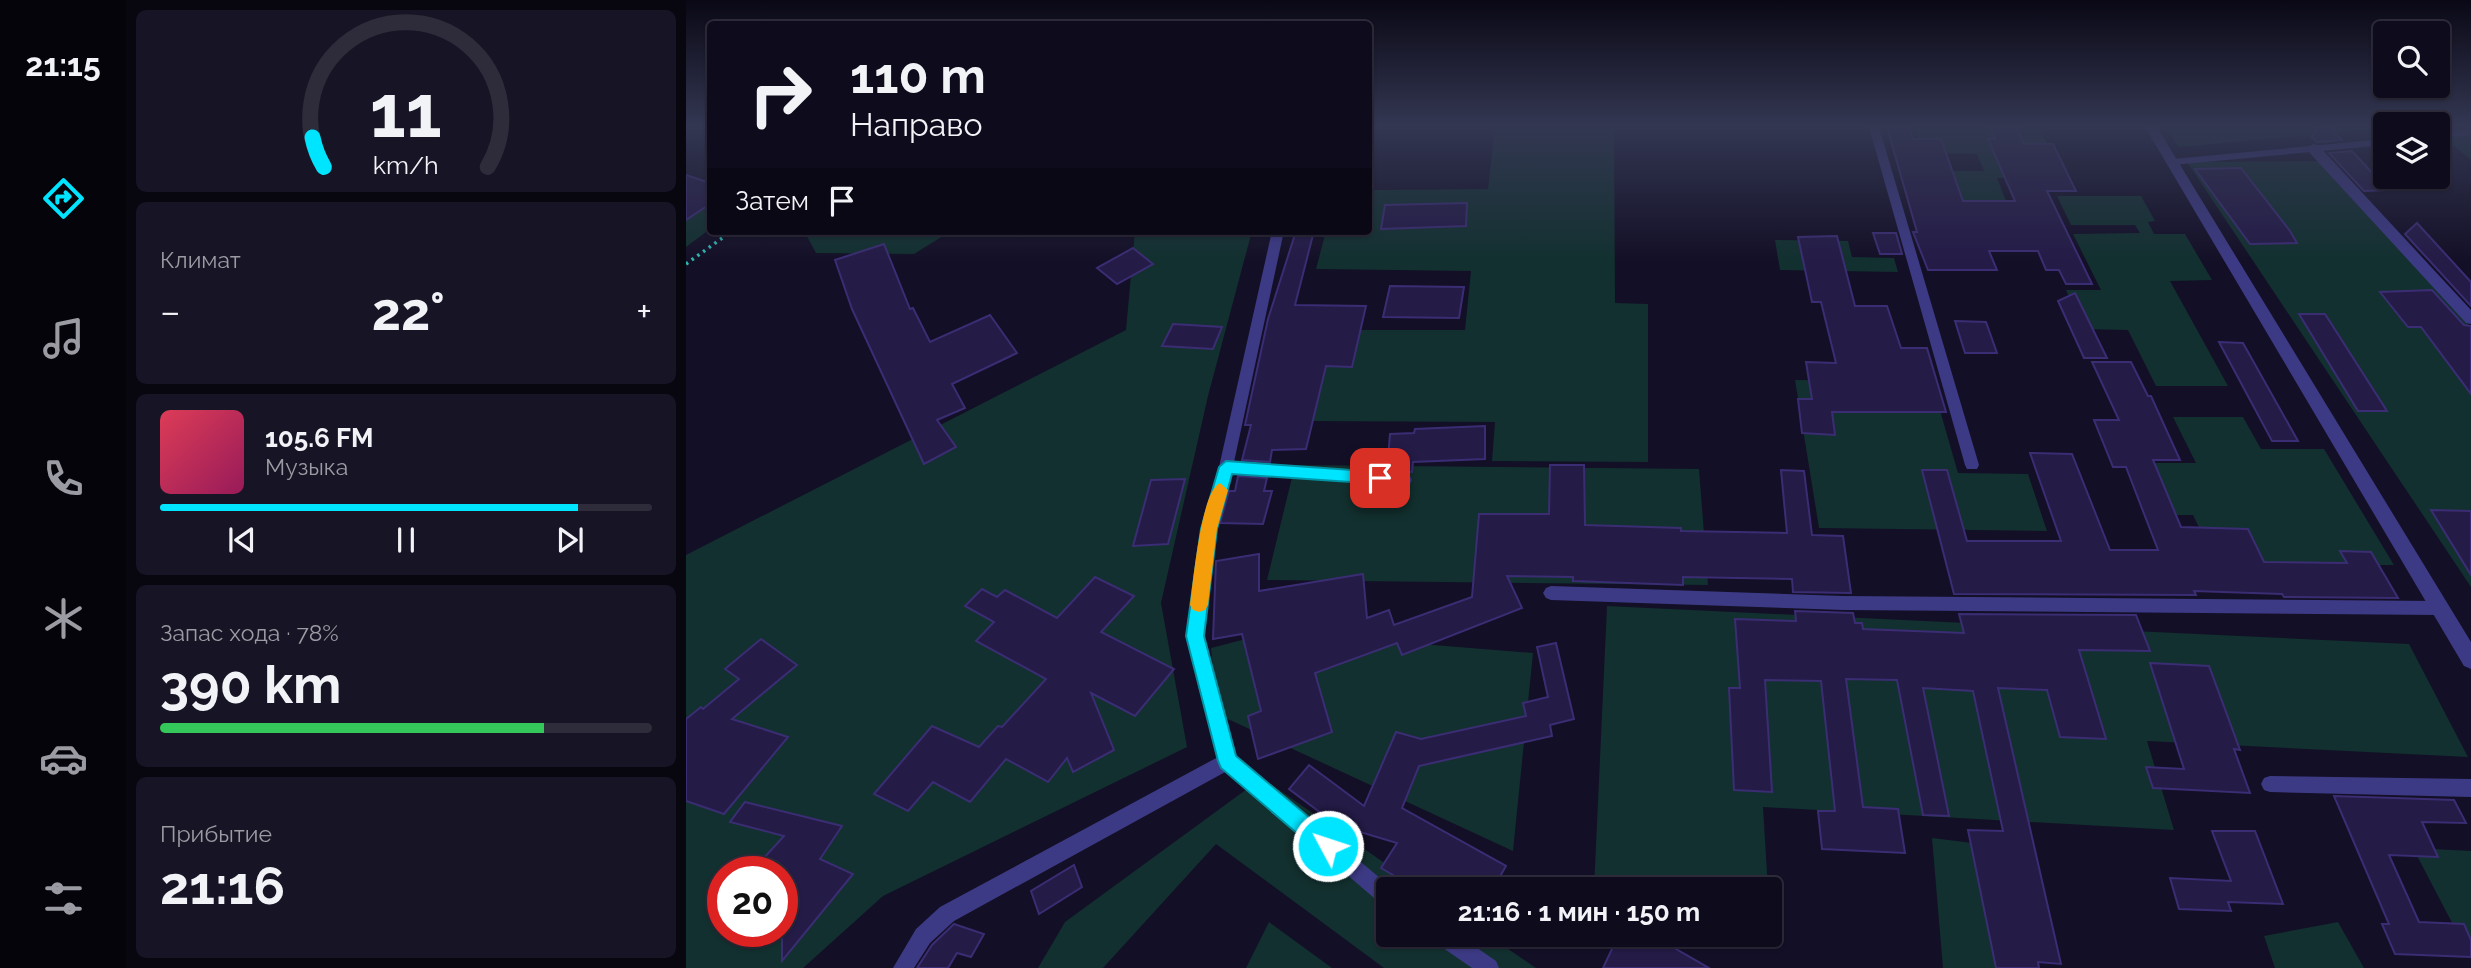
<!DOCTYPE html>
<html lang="ru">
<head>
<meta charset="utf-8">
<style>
	:root { --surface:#0e0b1c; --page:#171425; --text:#f1f3f6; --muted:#9b9ba3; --line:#2e2b3b; --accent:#00e5ff }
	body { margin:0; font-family:Raleway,sans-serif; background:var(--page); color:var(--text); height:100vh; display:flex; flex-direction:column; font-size:26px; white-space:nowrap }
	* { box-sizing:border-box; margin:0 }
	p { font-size:23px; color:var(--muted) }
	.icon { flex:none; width:38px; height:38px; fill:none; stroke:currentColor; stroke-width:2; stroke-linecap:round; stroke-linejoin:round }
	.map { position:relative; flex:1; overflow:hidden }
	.panel { display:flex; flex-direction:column; gap:10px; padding:10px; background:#08060f; width:560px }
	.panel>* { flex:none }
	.banner { position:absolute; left:21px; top:21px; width:665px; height:214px; border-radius:7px; box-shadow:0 2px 5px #0004,0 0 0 2px var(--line); background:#0e0b1c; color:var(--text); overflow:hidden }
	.buttons { position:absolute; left:1687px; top:21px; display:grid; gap:14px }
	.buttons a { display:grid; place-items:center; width:77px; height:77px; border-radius:7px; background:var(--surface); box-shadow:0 2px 5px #0004,0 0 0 2px var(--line); font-size:35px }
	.speed { position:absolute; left:21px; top:856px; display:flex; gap:14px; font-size:35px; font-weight:700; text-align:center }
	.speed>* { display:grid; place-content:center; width:91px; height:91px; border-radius:50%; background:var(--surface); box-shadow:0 2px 5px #0004,0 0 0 2px var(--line); line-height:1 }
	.speed .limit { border:10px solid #d22; background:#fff; color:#111 }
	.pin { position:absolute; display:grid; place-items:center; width:60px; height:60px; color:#fff; margin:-30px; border-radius:14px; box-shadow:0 4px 10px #0006 }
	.me { position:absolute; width:77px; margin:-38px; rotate:310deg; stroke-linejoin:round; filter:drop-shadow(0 0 5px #0008) }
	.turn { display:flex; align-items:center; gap:24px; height:147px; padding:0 28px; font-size:32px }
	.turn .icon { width:91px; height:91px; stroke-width:2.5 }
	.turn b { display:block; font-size:49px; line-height:60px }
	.then { display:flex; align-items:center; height:66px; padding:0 28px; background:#0003; gap:14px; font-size:26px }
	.big { font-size:52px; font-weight:700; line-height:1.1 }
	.panel .widget { flex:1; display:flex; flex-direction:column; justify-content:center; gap:10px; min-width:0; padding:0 24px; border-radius:10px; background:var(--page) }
	.panel .dial { align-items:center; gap:0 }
	.dial svg { height:182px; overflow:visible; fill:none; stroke:var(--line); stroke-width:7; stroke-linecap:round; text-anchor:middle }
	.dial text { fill:var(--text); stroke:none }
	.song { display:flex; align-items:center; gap:21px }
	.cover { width:84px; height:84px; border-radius:10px; background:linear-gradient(135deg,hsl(350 70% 55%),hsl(330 70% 35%)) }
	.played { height:7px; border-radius:4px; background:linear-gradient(90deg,var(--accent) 85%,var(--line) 85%) }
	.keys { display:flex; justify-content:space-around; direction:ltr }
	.heat { display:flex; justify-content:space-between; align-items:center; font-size:38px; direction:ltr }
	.charge { height:10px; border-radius:5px; background:linear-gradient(90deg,#34c759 78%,var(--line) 0) }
	.trip { position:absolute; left:690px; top:877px; width:406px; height:70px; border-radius:7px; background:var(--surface); box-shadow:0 2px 5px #0004,0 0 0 2px var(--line); font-weight:700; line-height:70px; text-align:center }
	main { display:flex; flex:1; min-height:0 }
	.menu { display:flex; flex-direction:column; width:126px; justify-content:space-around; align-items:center; background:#06040b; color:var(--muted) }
	.menu .icon { width:49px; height:49px }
	.menu .on { color:var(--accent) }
	.menu b { font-size:32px; color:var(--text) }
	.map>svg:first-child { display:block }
	.green { fill:#12302f; fill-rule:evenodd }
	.building { fill:#241b47; stroke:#3b2d73; stroke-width:2 }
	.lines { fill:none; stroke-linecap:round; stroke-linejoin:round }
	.path { stroke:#2fb8b0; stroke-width:3.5; stroke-dasharray:2.5 4.5; stroke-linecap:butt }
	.service { fill:#3d3a85; fill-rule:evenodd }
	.minor { fill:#3d3a85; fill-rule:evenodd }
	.tertiary { fill:#3d3a85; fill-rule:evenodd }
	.route { fill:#00e5ff; stroke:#0095a6; stroke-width:2 }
	.slow { fill:#f59e0b }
</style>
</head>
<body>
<main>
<nav class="menu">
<b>21:15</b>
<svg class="icon on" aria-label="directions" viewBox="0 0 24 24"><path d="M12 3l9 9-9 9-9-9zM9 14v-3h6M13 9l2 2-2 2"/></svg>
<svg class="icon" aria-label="music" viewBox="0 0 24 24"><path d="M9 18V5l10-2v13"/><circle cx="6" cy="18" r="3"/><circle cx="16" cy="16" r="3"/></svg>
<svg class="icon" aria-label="phone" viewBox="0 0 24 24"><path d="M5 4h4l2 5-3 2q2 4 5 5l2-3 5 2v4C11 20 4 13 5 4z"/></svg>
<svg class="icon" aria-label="climate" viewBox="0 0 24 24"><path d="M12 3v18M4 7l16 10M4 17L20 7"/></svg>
<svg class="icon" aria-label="car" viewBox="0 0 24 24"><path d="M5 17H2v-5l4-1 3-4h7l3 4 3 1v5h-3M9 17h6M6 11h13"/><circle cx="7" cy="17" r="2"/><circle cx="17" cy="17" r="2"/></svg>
<svg class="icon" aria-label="filters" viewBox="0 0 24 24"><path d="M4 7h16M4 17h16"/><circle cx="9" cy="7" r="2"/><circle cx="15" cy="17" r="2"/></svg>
</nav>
<section class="panel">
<div class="widget dial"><svg viewBox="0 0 100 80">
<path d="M14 69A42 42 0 1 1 86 69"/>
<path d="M14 69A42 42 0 0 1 9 56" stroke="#00e5ff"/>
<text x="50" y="56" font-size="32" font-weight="700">11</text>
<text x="50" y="72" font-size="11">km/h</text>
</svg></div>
<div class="widget"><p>Климат</p>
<div class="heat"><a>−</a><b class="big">22°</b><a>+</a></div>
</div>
<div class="widget">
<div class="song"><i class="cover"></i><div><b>105.6 FM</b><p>Музыка</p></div></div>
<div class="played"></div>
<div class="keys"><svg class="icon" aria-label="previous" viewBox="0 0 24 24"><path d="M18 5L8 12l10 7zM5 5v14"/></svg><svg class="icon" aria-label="pause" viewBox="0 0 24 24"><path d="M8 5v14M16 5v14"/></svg><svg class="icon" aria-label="next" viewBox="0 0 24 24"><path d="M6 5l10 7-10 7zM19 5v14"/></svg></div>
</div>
<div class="widget"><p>Запас хода · 78%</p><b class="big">390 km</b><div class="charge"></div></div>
<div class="widget"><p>Прибытие</p><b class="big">21:16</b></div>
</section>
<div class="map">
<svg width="1785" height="968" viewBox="0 0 1785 968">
	<rect width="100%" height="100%" fill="#130f26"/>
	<g class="green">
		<path d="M809 127H928L929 303 962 304V462L806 461 809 422 614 421 639 330H779L785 271 630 269 640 231H682L683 190 802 189Z"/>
		<path d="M1228 127H1353L1368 158 1360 178H1311L1332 231H1288L1267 171H1298L1291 154 1237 153Z"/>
		<path d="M1478 127H1699V128L1493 147Z"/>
		<path d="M1785 134V160L1769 146 1752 148V138Z"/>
		<path d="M1647 161 1785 328V587L1501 162Z"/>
		<path d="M24 176V229L0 247V193Z"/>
		<path d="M1371 196H1455L1469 221 1462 222 1468 234H1499L1526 280 1484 281 1542 386H1470L1442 330 1397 329 1380 290H1415L1387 234 1454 233 1449 225H1385Z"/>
		<path d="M118 231H265L228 254 130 253Z"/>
		<path d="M449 231H566L522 396 475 603 501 747 197 896 117 968H0V555L440 330ZM37 872H96V931H37Z"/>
		<path d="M1089 240 1162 241 1166 257 1208 258 1212 272 1094 270Z"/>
		<path d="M1109 380 1218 381 1253 407 1272 473 1342 474 1361 531 1133 528Z"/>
		<path d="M1487 417H1557L1575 449H1638L1708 565H1531L1507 515H1476L1453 463H1510Z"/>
		<path d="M609 465 1013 469 1022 585 581 580Z"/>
		<path d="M921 606 1723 644 1782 757 1461 741 1488 830 1077 807 1082 889H908Z"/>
		<path d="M587 632 847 653 827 851 531 714 525 648Z"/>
		<path d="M576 778 736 889H702V934L802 935 850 968H698L530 844 417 968H352L379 922Z"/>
		<path d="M1246 838 1302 845 1317 968H1257Z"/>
		<path d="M1727 848 1785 851V959Z"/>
		<path d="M583 922 646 968H560Z"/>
		<path d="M1652 922 1678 968H1589L1578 936Z"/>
	</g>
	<g class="building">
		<path d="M1201 127H1223L1227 139H1255L1277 201H1329L1302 139H1309L1304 127H1330L1338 144H1367L1390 191H1361L1406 284H1380L1373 270H1360L1352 251H1303L1311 270H1242L1227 232H1231Z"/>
		<path d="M1635 127H1643L1656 140 1631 142 1625 136Z"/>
		<path d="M1666 151 1702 190 1678 191 1643 153Z"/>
		<path d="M1555 168 1604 231 1611 243 1564 244 1509 169Z"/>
		<path d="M0 175 24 183V204L0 220Z"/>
		<path d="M781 203 780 226 695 229 699 205Z"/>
		<path d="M1731 223 1785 282V306L1719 234Z"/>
		<path d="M610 231H628L609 305 680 306 666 367 640 366 620 449 586 450 584 462 556 460 565 425H559L582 319Z"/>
		<path d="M1187 233H1210L1216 254H1194Z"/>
		<path d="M1151 236 1169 306H1201L1215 348H1241L1260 412H1146L1149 435 1116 433 1112 399H1126L1120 362 1150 363 1135 302H1126L1112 237Z"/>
		<path d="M198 244 224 309 227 308 244 342 304 315 331 353 266 384 279 408 251 420 270 447 238 464 166 309 149 260Z"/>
		<path d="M447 248 467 264 431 284 411 268Z"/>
		<path d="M704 286 778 287 773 318 697 317Z"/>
		<path d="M1746 290 1778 325 1785 326V394L1735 327H1722L1694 292Z"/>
		<path d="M1389 293 1421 358H1398L1372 301Z"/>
		<path d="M1613 314H1639L1701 411H1672Z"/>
		<path d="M1269 321 1300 322 1311 353H1279Z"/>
		<path d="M487 324 536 327 527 349 476 346Z"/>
		<path d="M1533 342 1557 343 1612 441H1586Z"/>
		<path d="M1406 362H1445L1462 396H1465L1494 460H1467L1495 527 1562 529 1578 562 1661 563 1654 551 1685 552 1712 598 1598 597 1596 594 1508 591 1510 595 1268 594 1236 470H1261L1281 541H1375L1344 453 1386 454 1424 550H1472L1440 467H1427L1408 420H1433Z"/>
		<path d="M799 426V459L727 462 726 472 701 471 704 434 728 433 729 429Z"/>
		<path d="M864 465H898L899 525 995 528V531L1101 533 1095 470 1118 471 1126 535 1157 536 1165 593 1107 592 1106 579 997 577V585L887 581V577L821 576 836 608 716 655 711 643 629 673 646 732 572 759 562 716 575 711 556 634 527 639 530 561 573 554V591L677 574 681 618 703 610 708 625 786 597 793 514H863Z"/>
		<path d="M552 476 581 478 578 491H586L577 524 534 523 543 491H549Z"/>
		<path d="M499 479 482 544 447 546 465 480Z"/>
		<path d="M1745 510 1785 511V575Z"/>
		<path d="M409 577 448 596 415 632 488 669 449 716 405 693 428 750 387 772 381 758 362 782 320 759 284 802 247 782 222 811 188 794 246 726 293 747 312 726 316 727 360 679 290 641 308 622 279 606 296 589 311 597 319 590 371 618Z"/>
		<path d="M1109 611 1167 613 1169 623H1176L1177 629 1278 633 1273 614 1450 615 1464 651 1393 650 1420 739 1374 737 1361 690 1312 688 1375 964 1352 962 1353 968H1310L1282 830 1317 831 1287 691 1237 688 1263 816 1237 815 1211 680 1160 679 1177 807 1212 809 1219 853 1136 849 1132 811H1149L1135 681 1079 680 1086 792 1048 790 1043 688H1054L1049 619 1110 621Z"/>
		<path d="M75 639 111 665 46 719 102 737 38 814 0 801V719L15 707 17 709 53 679 39 669Z"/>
		<path d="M870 643 888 719 864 725 866 736 733 766 716 808 820 866 807 889H731L695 868 711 843 651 825 603 789 623 765 678 806 710 732 735 739 840 716 837 703 862 697 851 647Z"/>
		<path d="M1464 663 1523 666 1554 750 1548 749 1564 793 1467 788 1460 767 1498 769Z"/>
		<path d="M1648 796 1768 800 1780 823 1736 822 1752 857 1703 855 1733 922 1778 924 1785 940V957L1709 954 1696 924H1703Z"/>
		<path d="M59 802 156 826 134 859 167 874 96 961V869L77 859 98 836 44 822Z"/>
		<path d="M1526 831H1569L1597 904 1542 902 1545 911 1493 909 1484 878 1545 881Z"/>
		<path d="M388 865 396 887 353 914 345 891Z"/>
		<path d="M268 924 298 934 285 957 271 953 262 968H231L246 945Z"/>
		<path d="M933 934H964L1023 968H917Z"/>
	</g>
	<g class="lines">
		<path class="path" d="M0 264 46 231"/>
		<g class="service">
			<path d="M1183 127H1193L1293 465 1291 469H1281L1279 465Z"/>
			<path d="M1785 129V135L1752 139V133Z"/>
			<path d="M1699 139V145L1487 165 1482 162 1487 159Z"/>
			<path d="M586 231H598L548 462 719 475 724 476 726 480 724 484 719 485 545 473 530 529 517 636 549 756 707 889H702V906L695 904 541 771 268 921 244 943 228 968H207L230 929 254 907 532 757 501 636 516 529 533 467Z"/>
			<path d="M865 586 1157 596 1753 601 1758 603 1761 608 1758 613 1753 615 1157 610 865 600 860 598 857 593 860 588Z"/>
			<path d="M1584 776 1785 779V797L1584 792 1578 790 1575 784 1578 778Z"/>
			<path d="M745 934H771L810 961 813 968H786L747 941Z"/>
		</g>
		<path class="minor" d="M1627 144 1632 145 1785 310V324L1780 323 1622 151 1621 148Z"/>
		<path class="tertiary" d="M1459 127H1471L1785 642V669L1778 666Z"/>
	</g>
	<linearGradient id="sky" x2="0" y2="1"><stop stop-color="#0a0815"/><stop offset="0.48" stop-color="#333752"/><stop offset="1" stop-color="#333752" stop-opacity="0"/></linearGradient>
	<rect width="1785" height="262" fill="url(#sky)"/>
	<path class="route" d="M540 461 694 472 702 478 694 484 546 474 531 529 518 636 550 756 649 839 652 846 649 853 642 856 634 853 535 768 532 761 500 636 515 529 533 467Z"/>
	<path class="slow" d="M534 483 542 490 531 529 522 605 519 610 513 612 507 610 504 605C507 584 515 490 534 483Z"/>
</svg>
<div class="buttons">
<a><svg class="icon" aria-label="search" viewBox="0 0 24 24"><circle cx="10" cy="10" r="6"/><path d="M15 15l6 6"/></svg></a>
<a><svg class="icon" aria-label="layers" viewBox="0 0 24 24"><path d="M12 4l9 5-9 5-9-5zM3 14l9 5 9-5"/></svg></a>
</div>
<div class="speed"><div class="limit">20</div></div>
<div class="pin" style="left:694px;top:478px;background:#d93025"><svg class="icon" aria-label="arrive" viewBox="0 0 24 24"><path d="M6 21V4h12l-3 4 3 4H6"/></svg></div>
<svg class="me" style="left:642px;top:846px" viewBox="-20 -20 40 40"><circle r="17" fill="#00e5ff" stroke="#fff" stroke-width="3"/><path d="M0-11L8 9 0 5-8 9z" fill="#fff"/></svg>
<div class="trip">21:16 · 1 мин · 150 m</div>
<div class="banner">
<div class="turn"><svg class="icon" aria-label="right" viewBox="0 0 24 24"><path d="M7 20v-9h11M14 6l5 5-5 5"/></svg><div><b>110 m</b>Направо</div></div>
<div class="then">Затем<svg class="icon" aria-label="arrive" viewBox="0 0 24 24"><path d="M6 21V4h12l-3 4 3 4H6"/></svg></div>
</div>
</div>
</main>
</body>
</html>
